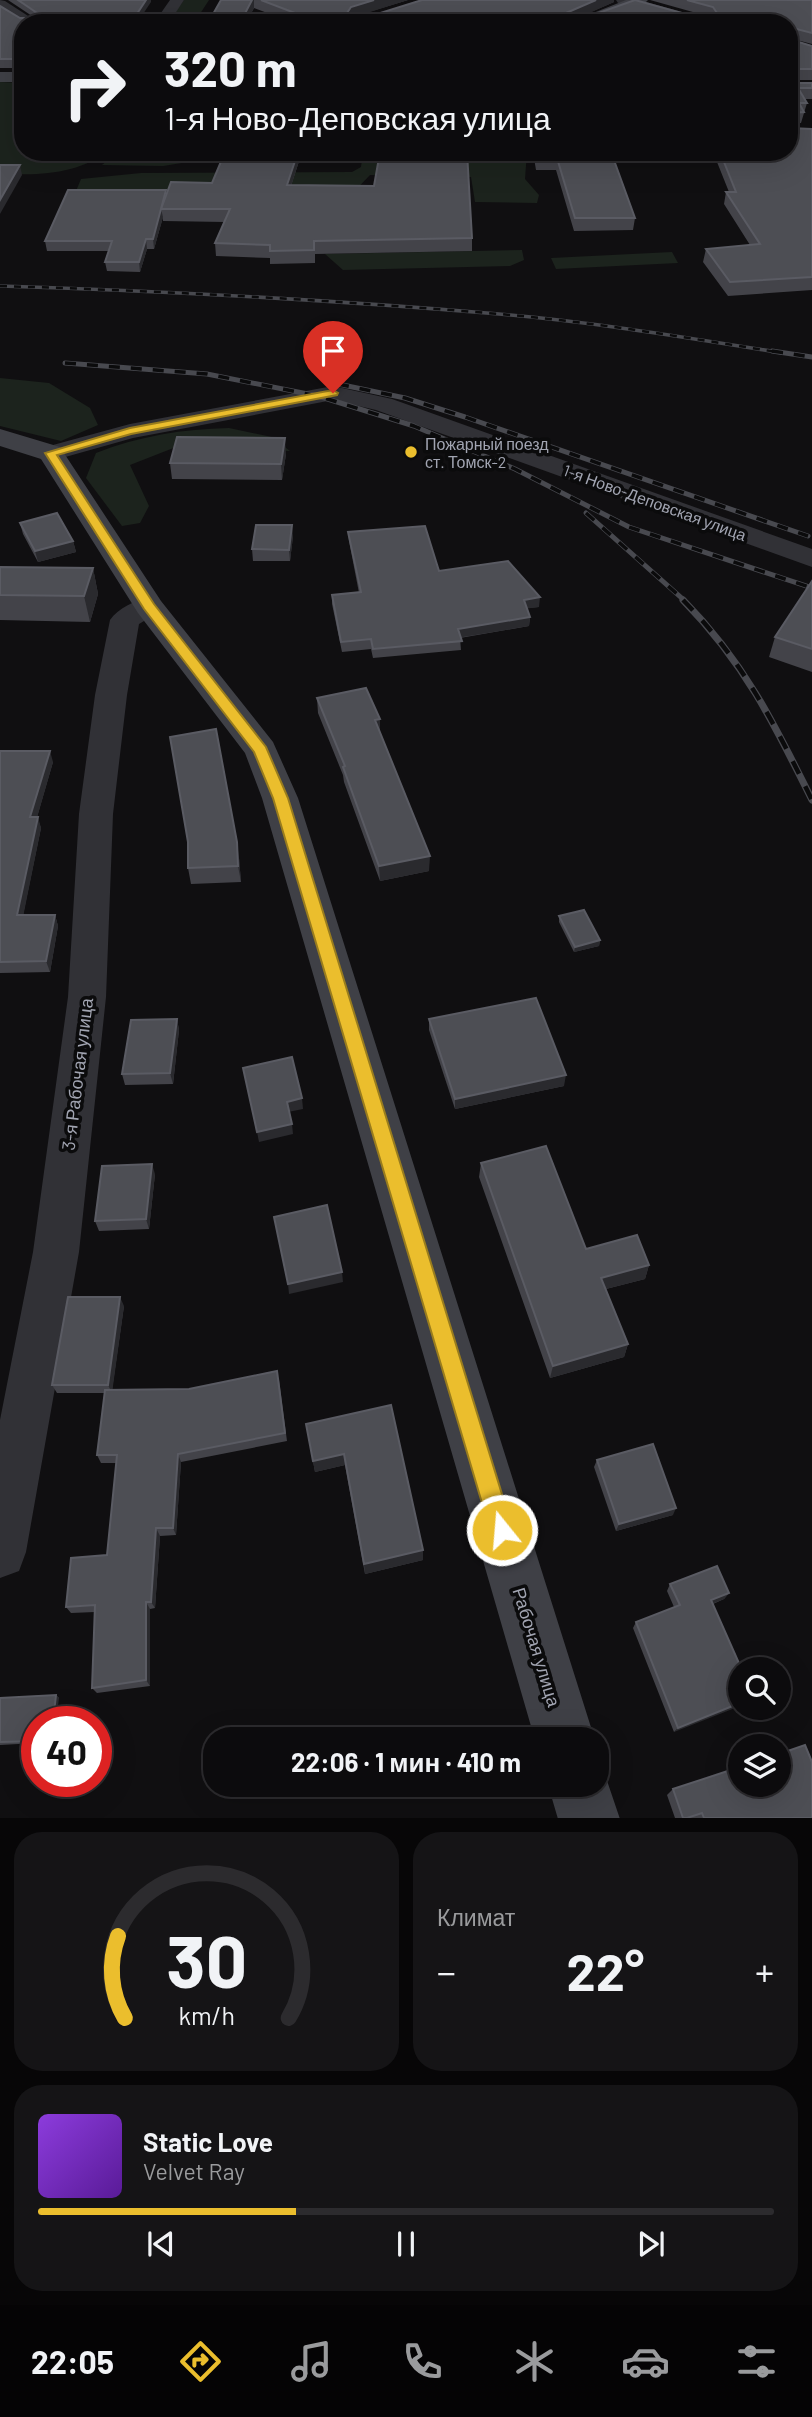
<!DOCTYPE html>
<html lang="ru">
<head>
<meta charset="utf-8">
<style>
	:root { --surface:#0c0b0d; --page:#151416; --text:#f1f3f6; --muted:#9a9b9d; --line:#2c2b2e; --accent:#ebbe2d }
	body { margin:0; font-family:Barlow,sans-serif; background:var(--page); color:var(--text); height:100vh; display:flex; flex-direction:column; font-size:26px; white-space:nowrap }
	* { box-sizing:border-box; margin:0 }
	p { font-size:23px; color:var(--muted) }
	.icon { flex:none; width:38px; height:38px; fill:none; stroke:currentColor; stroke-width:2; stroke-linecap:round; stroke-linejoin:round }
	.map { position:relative; height:1818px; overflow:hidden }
	.panel { display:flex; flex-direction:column; gap:14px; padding:14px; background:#070607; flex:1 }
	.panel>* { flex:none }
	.guide { position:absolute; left:14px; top:14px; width:784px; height:147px; border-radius:28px; box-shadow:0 7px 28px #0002,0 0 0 2px var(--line); background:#0c0b0d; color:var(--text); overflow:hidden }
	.controls { position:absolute; left:728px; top:1657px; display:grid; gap:14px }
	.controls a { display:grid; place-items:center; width:63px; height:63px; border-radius:50%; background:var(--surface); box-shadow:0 7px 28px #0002,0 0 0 2px var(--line); font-size:35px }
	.speed { position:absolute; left:21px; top:1706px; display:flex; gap:14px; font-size:35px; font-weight:700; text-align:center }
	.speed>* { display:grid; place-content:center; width:91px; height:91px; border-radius:50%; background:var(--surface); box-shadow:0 7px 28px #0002,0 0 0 2px var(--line); line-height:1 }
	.speed .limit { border:10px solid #d22; background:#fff; color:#111 }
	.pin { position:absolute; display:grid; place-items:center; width:60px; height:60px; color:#fff; margin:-72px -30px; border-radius:50% 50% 50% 0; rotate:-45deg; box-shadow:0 0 7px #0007 }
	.pin .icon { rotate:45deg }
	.me { position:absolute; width:77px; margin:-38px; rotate:343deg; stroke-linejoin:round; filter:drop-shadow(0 0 5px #0008) }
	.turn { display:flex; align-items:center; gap:24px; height:147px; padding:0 35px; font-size:32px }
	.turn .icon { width:91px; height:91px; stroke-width:2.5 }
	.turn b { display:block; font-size:49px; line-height:60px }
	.big { font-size:52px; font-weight:700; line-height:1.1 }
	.panel .card { flex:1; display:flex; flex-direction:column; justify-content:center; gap:10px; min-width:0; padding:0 24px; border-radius:28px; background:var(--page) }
	.panel .dial { align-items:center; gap:0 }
	.dial svg { height:182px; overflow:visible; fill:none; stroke:var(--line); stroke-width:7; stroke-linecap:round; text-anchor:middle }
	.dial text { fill:var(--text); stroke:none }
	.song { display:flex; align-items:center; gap:21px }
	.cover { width:84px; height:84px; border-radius:10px; background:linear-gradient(135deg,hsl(270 70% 55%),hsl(270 70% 35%)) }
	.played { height:7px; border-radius:4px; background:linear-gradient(90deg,var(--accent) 35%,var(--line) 35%) }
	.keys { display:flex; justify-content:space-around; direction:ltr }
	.heat { display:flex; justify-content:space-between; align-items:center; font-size:38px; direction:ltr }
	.panel .tiles { flex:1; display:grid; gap:14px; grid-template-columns:1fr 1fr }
	.card:last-child { grid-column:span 2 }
	.trip { position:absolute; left:203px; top:1727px; width:406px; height:70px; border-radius:28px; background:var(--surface); box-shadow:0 7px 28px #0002,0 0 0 2px var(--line); font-weight:700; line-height:70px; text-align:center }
	.tabs { display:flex; height:112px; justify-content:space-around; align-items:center; background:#050405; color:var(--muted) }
	.tabs .icon { width:49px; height:49px }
	.tabs .on { color:var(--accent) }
	.tabs b { font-size:32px; color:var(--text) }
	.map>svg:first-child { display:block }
	.green { fill:#1c231d }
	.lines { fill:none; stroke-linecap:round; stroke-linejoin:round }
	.street { fill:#313136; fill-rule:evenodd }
	.secondary { fill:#3f4046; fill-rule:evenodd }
	.rail-far2-casing { stroke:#48494f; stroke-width:3.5 }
	.rail-far1-casing { stroke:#48494f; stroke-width:5 }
	.rail-casing { stroke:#48494f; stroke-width:7 }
	.rail-far2 { stroke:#0b0b0c; stroke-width:2.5; stroke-dasharray:7; stroke-linecap:butt }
	.rail-far1 { stroke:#0b0b0c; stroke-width:3.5; stroke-dasharray:11; stroke-linecap:butt }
	.rail { stroke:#0b0b0c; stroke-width:4.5; stroke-dasharray:14; stroke-linecap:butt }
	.wall { fill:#434349 }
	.shaded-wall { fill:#2a2a2e }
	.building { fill:#4d4e54; stroke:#5a5b63; stroke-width:2 }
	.route { fill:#ebbe2d; stroke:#997c1d; stroke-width:2 }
	.poi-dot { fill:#ebbe2d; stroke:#0b0b0c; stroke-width:2.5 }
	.labels { text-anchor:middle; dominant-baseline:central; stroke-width:7; stroke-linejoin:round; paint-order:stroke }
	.far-poi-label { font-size:16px; fill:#a1a4b1; stroke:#0b0b0c; text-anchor:start }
	.far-street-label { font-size:16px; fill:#a1a4b1; stroke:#0b0b0c }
	.street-label { font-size:18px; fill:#a1a4b1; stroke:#0b0b0c }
</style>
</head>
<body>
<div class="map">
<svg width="812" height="1819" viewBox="0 0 812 1819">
	<rect width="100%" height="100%" fill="#100f11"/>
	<g class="green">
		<path d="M184 0H209L194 23H168Z"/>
		<path d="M0 82 23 83V152H107C75 175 38 175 0 174Z"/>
		<path d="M118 152H193L188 162 163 166 102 165Z"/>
		<path d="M363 152H527L525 179 539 195 537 203 475 202 471 177 370 175 346 200 76 191 81 179 141 173 352 172 361 167Z"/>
		<path d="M522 250 524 260 510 266 343 270 325 254Z"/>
		<path d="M672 252 678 263 556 269 551 258Z"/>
		<path d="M0 378 49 383 90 408 98 425 61 441 0 426Z"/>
		<path d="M229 428 272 437 290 451 176 447 130 465 149 506 140 523 122 526 86 478 96 453C139 436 183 429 229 428Z"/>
	</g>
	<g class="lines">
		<g class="street">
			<path d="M0 0 5 1 39 23 23 24 0 10Z"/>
			<path d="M170 0H184L169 23H154Z"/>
			<path d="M616 0H639L711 20 713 23H688L618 3Z"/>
			<path d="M333 386 392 399 812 549V567L376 410 333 400 133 438 51 461 42 458 38 453 42 448 130 424Z"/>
			<path d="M149 597 159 600 164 606 159 612 139 624 127 695 113 814 106 997 79 1252 26 1552 19 1571 0 1578V1420L33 1252 68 997 79 814 95 695 110 620C118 608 135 601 149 597Z"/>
		</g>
		<g class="secondary">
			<path d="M626 0H648L645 3 591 23H568Z"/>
			<rect x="0" y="72" width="23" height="10"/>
			<path d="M0 429 60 447 161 601 273 742 298 798 595 1740H535L262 798 245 753 138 613 41 459 0 446Z"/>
			<path d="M597 1762 601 1763 620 1819H558L548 1785H597Z"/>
		</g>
		<g class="rail-far2-casing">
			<path id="rail-far2" d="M0 286C166 291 333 300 499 314 594 322 689 338 783 353"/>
		</g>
		<g class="rail-far1-casing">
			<g id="rail-far1">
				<path d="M772 351 812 357"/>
				<path d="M65 363 207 374 318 396 414 426 515 469 629 527 812 588"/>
				<path d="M338 384 405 398 465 417 808 536"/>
				<path d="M586 513 685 601"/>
			</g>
		</g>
		<g class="rail-casing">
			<path id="rail" d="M683 600C744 662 774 723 812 800"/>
		</g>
		<use href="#rail-far2" class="rail-far2"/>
		<use href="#rail-far1" class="rail-far1"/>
		<use href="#rail" class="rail"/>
	</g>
	<g class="wall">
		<path d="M8 0H151V2L23 23V68H0V6L20 18H35Z"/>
		<path d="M221 0H408L362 14 374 15 614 2 586 14 689 15 700 14 650 0H812V44L789 38V23H294L254 8 246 23H208Z"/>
		<path d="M789 39 812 46V80H789V83H812V99H805L807 103 801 123 789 124 790 128 812 129V290L728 296 703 262 706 249 750 245 724 204 726 192H729L713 152H789Z"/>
		<path d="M225 152H302L291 186H374L380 152H481V160H467L472 238V251L315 254V263L270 264V258L216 256 215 243 225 222 163 221V217L154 249H147L140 272 107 271 105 262 109 251H47L45 241 167 195 212 183Z"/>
		<path d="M533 152H611L635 218 633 230 574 231 556 170H536Z"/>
		<path d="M286 454 282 480 172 479 170 463Z"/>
		<path d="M20 523 73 541 76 552 38 562 23 534Z"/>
		<path d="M348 532 439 571 539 607 527 608 530 617 529 626 460 638 461 650 373 658 371 649 342 652 332 604V595L359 593 349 541Z"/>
		<path d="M293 536 290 561H253L252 549Z"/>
		<path d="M0 567 93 568 98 594 90 622 0 620Z"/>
		<path d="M812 581V672L769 657 775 637Z"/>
		<path d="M317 698 380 719V734L429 871 380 881 344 782 343 775 318 713Z"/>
		<path d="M0 751 53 762 37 817 41 828 23 915H55L58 926 50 972 0 973Z"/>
		<path d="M239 858 241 882 191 884 188 868Z"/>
		<path d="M559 916 600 940 599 946 574 952 559 922Z"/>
		<path d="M177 1019 179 1030 173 1084 125 1085 122 1074Z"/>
		<path d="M429 1019 564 1086 455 1109 429 1030Z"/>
		<path d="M481 1163 586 1249 649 1265 645 1279 606 1289 628 1344 624 1357 550 1378 479 1177Z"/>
		<path d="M155 1174 149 1229 99 1231 95 1221Z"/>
		<path d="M124 1306 112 1390 189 1389 279 1380 287 1441 181 1462 176 1535 160 1536 155 1608 150 1609V1686L97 1693 92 1688 95 1612 71 1613 66 1607 107 1555 116 1463H101L97 1455 105 1393H57L52 1385Z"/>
		<path d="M391 1405 423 1550V1560L365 1574 345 1465 315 1472 306 1424Z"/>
		<path d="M597 1460 673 1515 616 1531 594 1467Z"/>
		<path d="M670 1584 729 1593 724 1599 713 1604 742 1670 674 1732 633 1628 636 1622 674 1607 667 1591Z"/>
		<path d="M56 1695 59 1698 37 1722V1743L0 1745V1698Z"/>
		<path d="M673 1789 812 1818H675L667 1795Z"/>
	</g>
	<g class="shaded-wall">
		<path d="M146 0H151V2L137 23H131Z"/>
		<path d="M252 0H254V8L246 23H240Z"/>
		<path d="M374 0H408L351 18 347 13 351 7Z"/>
		<path d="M596 0H614V2L567 23 566 13Z"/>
		<path d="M298 152H302L287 198V185Z"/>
		<path d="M20 165 22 175 0 214V200Z"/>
		<path d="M166 190 167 199 161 209 163 217 154 249 153 239Z"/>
		<path d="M146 239 147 249 140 272 139 262Z"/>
		<path d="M285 438 286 454 282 480 281 464Z"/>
		<path d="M292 525 293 536 290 561 289 550Z"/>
		<path d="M73 541 76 552 38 562 35 551Z"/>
		<path d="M93 568 98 594 90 622 84 596Z"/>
		<path d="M540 597 539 607 523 609 524 600Z"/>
		<path d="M530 617 529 626 457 638 458 629Z"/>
		<path d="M380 719V734L375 720Z"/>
		<path d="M50 751 53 762 34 828 30 817Z"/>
		<path d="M38 817 41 828 21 927 17 915Z"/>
		<path d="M237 842 239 858 241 882 238 866Z"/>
		<path d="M430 856 429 871 380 881 379 866Z"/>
		<path d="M55 915 58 926 50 972 46 961Z"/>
		<path d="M600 940 599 946 574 952 575 947Z"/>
		<path d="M177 1019 179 1030 173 1084 170 1073Z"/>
		<path d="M566 1075 564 1086 455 1109V1099Z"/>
		<path d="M302 1098 303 1109 288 1112 287 1102Z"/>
		<path d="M292 1124 293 1134 259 1142 257 1132Z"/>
		<path d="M152 1164 155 1174 149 1229 146 1219Z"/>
		<path d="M649 1265 645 1279 598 1291 601 1278Z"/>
		<path d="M342 1272 343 1282 289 1294 288 1284Z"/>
		<path d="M120 1297 124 1306 112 1393 108 1385Z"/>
		<path d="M628 1344 624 1357 550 1378 553 1366Z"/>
		<path d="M178 1454 181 1462 176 1535 173 1528Z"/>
		<path d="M344 1454 345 1465 315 1472 313 1461Z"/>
		<path d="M676 1508 673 1515 616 1531 619 1524Z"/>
		<path d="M156 1528 160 1536 155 1608 151 1602Z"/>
		<path d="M423 1550V1560L365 1574 364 1564Z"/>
		<path d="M729 1593 724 1599 707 1606 711 1600Z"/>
		<path d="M146 1602 150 1609V1686L146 1680Z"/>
		<path d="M56 1695 59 1698 56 1722H53Z"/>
		<path d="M740 1703V1706L674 1732 678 1728Z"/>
	</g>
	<g class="building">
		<path d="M18 0H146L131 23H23V59H0V6L20 18H38L40 15Z"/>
		<path d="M221 0H252L240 23H208Z"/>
		<path d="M261 0H374L351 7 347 13 374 15 422 0H596L566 13 593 15 635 0 689 15 717 13 713 7 687 0H812V33L789 27V29V23H616L615 21 613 23H321Z"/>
		<path d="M789 39 812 46V69H789V83H812V88H798L807 103H799L804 112 789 113 790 128 812 129V277L730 282 706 249 760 244 726 192H736L720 152H789Z"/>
		<path d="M225 152H298L287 185 374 186 380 152H467L472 238 314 241V250L270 251V245L215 243 230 209H161L171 182 212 183Z"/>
		<path d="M536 152H611L635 218H575L557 158H537Z"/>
		<path d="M0 165H20L0 200Z"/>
		<path d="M68 190H166L153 239H146L139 262H105L112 241H45Z"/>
		<path d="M177 437 285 438 281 464 170 463Z"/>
		<path d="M57 513 73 541 35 551 20 523Z"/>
		<path d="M256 525H292L289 550 252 549Z"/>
		<path d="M425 526 439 571 508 561 540 597 524 600 530 617 458 629 462 641 373 649 371 639 341 642 332 595 361 592 348 532Z"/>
		<path d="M0 567 93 568 84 596 0 595Z"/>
		<path d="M812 581V649L775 637Z"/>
		<path d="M366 688 380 719 375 720 430 856 379 866 343 767 345 766 317 698Z"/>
		<path d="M216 729 237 842 238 866 188 868V842L170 737Z"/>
		<path d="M0 751H50L30 817H38L17 915H55L46 961 0 962Z"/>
		<path d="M584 910 600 940 575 947 559 916Z"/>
		<path d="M536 998 566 1075 455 1099 429 1019Z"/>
		<path d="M177 1019 170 1073 122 1074 131 1020Z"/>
		<path d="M292 1057 302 1098 287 1102 292 1124 257 1132 243 1068Z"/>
		<path d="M546 1146 586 1249 637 1235 649 1265 601 1278 628 1344 553 1366 481 1163Z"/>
		<path d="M152 1164 146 1219 95 1221 102 1166Z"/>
		<path d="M327 1205 342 1272 288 1284 274 1217Z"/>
		<path d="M68 1297H120L108 1385H52Z"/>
		<path d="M277 1371 285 1433 178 1454 173 1528H156L151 1602H146V1680L92 1688 95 1605 66 1607 71 1558 107 1555 117 1455H97L105 1390 189 1389Z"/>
		<path d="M391 1405 423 1550 364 1564 344 1454 313 1461 306 1424Z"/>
		<path d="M653 1444 676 1508 619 1524 597 1460Z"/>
		<path d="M717 1566 729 1593 711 1600 742 1670H740V1703L678 1728 636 1622 680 1605 670 1584Z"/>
		<path d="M56 1695 53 1722H37V1741L0 1742V1698Z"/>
		<path d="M805 1745 812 1762V1818H704L702 1813 687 1818H683L673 1789 740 1767V1785H779V1754Z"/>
	</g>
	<path class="route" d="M333 390 338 393 337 395 131 434 57 455 154 604 266 747 288 798 513 1530 510 1538 502 1541 494 1538 490 1530 273 798 254 752 144 609 45 453 130 428Z"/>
	<circle class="poi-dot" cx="411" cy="452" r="7"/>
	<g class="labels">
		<g class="far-poi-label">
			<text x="425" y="443">Пожарный поезд<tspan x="425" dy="18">ст. Томск-2</tspan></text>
		</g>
		<g class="far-street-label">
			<text transform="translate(655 502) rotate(20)">1-я Ново-Деповская улица</text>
		</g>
		<g class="street-label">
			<text transform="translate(77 1074) rotate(-83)">3-я Рабочая улица</text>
			<text transform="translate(537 1647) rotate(73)">Рабочая улица</text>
		</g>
	</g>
</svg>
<div class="controls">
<a><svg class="icon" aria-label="search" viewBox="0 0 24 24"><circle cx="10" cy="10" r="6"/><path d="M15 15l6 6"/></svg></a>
<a><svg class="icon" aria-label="layers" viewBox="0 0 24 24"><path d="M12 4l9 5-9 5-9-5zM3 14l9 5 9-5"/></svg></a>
</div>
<div class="speed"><div class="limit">40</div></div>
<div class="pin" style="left:333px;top:393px;background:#d93025"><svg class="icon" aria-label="arrive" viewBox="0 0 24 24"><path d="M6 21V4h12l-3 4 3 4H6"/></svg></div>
<svg class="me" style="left:502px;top:1530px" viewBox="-20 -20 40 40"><circle r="17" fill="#ebbe2d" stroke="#fff" stroke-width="3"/><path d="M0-11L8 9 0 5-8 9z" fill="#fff"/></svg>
<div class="trip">22:06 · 1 мин · 410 m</div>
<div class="guide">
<div class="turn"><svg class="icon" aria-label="right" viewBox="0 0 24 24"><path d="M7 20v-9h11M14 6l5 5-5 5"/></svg><div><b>320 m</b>1-я Ново-Деповская улица</div></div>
</div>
</div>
<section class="panel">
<div class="tiles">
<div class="card dial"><svg viewBox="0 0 100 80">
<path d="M14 69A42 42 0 1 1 86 69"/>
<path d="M14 69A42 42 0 0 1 11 33" stroke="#ebbe2d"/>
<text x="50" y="56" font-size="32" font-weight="700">30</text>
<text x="50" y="72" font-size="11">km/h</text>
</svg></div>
<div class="card"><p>Климат</p>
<div class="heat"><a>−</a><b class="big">22°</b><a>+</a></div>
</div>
<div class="card">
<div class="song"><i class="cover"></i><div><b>Static Love</b><p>Velvet Ray</p></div></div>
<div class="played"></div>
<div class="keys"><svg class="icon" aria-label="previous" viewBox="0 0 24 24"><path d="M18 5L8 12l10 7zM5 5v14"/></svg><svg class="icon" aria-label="pause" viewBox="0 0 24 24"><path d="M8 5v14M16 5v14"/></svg><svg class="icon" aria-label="next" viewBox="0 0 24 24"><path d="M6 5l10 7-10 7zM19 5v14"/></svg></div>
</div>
</div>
</section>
<nav class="tabs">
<b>22:05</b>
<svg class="icon on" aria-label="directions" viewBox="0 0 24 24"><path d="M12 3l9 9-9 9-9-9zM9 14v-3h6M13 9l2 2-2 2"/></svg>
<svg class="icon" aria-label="music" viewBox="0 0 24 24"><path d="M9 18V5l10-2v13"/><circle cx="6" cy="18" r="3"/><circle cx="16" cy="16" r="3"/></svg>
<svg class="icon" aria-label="phone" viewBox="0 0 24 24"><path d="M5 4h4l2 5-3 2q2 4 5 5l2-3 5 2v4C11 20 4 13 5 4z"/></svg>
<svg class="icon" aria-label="climate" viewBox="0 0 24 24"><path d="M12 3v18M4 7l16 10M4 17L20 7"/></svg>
<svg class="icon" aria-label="car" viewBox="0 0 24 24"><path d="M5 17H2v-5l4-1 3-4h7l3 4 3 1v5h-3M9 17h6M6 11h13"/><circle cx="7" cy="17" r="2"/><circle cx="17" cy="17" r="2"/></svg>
<svg class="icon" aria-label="filters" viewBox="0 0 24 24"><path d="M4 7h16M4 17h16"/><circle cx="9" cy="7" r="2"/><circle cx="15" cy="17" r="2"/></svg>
</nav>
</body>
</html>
